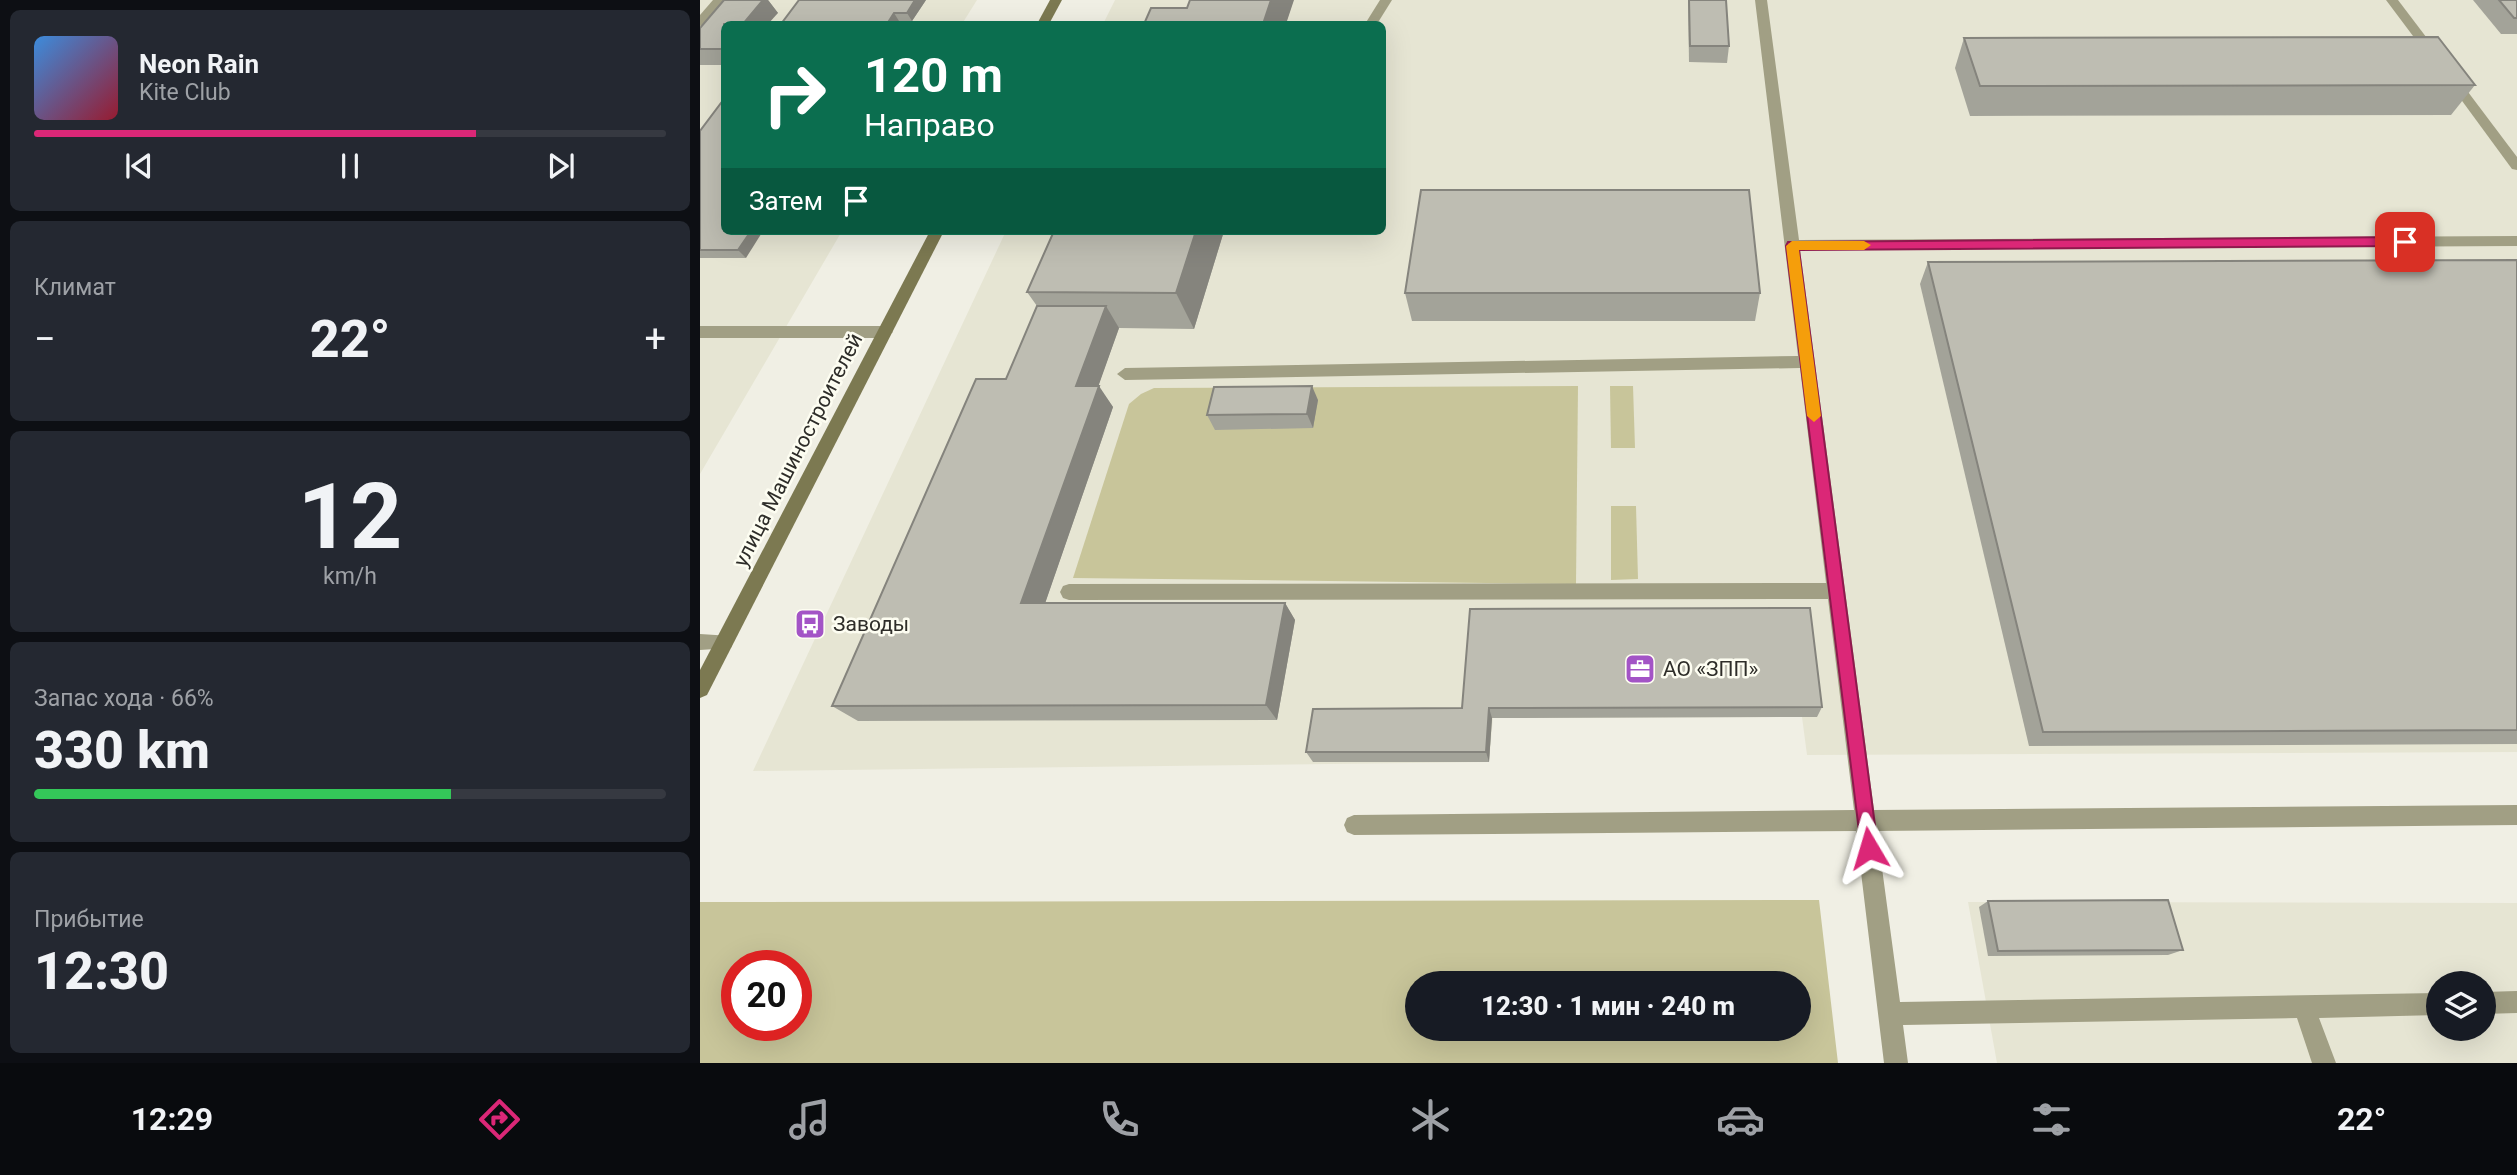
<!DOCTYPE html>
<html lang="ru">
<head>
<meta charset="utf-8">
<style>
	:root { --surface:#171b24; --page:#242831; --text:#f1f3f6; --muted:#9ea1a6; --line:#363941; --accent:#db2777 }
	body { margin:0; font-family:Roboto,sans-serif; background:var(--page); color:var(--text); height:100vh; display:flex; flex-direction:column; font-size:26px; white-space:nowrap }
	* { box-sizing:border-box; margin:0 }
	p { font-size:23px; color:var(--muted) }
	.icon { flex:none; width:38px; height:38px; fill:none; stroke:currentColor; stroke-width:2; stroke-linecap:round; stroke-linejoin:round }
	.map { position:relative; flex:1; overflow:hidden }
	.panel { display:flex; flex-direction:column; gap:10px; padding:10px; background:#0d0f14; width:700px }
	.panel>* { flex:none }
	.hud { position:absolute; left:21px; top:21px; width:665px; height:214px; border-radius:10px; box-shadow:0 7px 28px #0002; background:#0b6e4f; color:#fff; overflow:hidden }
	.buttons { position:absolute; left:1726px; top:971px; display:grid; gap:14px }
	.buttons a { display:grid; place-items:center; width:70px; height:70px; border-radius:50%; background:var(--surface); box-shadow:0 7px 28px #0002; font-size:35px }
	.speed { position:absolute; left:21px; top:950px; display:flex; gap:14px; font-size:35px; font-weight:700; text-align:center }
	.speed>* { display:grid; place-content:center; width:91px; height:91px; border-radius:50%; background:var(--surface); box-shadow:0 7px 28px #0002; line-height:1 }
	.speed .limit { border:10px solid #d22; background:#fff; color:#111 }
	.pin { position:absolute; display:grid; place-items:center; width:60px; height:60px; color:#fff; margin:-30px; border-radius:14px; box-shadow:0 4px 10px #0006 }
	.me { position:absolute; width:77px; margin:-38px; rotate:353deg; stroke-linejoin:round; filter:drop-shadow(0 0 5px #0008) }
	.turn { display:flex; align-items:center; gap:24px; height:147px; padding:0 28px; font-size:32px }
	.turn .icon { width:91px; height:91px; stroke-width:2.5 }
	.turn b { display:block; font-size:49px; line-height:60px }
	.then { display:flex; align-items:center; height:66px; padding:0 28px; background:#0003; gap:14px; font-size:26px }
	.big { font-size:52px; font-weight:800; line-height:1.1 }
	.panel .widget { flex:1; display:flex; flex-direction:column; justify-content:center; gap:10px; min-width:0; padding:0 24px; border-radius:10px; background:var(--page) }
	.panel .dial { align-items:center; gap:0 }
	.dial b { font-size:91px; line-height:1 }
	.song { display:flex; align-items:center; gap:21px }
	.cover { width:84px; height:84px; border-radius:10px; background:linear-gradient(135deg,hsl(210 70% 55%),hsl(350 70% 35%)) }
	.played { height:7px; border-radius:4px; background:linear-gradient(90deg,var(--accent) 70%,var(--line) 70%) }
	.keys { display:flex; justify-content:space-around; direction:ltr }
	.heat { display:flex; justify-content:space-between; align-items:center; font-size:38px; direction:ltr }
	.charge { height:10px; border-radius:5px; background:linear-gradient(90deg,#34c759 66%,var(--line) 0) }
	.trip { position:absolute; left:705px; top:971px; width:406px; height:70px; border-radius:35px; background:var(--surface); box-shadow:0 7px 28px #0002; font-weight:800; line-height:70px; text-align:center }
	.menu { display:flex; height:112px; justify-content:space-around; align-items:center; background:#090b0e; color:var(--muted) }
	.menu .icon { width:49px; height:49px }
	.menu .selected { color:var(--accent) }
	.menu b { font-size:32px; color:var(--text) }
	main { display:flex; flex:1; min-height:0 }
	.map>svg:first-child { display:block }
	.built { fill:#e6e5d3; fill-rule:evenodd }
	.green { fill:#c8c59a; fill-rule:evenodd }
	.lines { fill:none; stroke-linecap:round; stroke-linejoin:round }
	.service { fill:#a19f84; fill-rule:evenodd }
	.secondary { fill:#7c7951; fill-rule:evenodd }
	.wall { fill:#a3a399 }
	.shaded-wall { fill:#85847d }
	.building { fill:#bebdb2; stroke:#85847d; stroke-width:2 }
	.route { fill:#db2777; stroke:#8e194d; stroke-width:2 }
	.slow { fill:#f59e0b }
	.labels { text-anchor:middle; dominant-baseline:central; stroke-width:5; stroke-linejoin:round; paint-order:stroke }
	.street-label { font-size:21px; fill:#2e2d29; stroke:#fdfdf1 }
	.poi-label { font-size:21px; fill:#2e2d29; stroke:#fdfdf1; text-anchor:start }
</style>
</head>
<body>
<main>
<section class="panel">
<div class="widget">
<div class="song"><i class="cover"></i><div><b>Neon Rain</b><p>Kite Club</p></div></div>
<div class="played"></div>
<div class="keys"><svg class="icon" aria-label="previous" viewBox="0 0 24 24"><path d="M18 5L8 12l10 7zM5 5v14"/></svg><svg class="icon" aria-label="pause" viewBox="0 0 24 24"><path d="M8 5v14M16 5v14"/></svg><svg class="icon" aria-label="next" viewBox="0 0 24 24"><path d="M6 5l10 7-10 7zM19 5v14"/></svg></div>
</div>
<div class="widget"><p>Климат</p>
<div class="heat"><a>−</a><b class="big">22°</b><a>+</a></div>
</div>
<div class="widget dial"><b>12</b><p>km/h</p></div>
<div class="widget"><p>Запас хода · 66%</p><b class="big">330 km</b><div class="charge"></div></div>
<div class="widget"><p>Прибытие</p><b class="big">12:30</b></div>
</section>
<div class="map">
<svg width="1817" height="1063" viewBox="0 0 1817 1063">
	<rect width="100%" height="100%" fill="#f0efe4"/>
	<g class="built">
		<path d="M0 0H277L262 24H24V231H142L0 474Z"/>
		<path d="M415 0H1817V752L1107 755 1102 717 793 718 789 762 53 771 306 231H682V24H403Z"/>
		<path d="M1268 902 1817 903V1063H1297ZM1738 984H1783V1029H1738Z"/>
	</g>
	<g class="green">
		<path d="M878 386 876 584 373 578 429 404 441 394 454 388Z"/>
		<path d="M910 386H933L935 448H911Z"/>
		<path d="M911 506H936L938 579 911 580Z"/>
		<path d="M1119 900 1138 1063H0V902ZM96 966V1026H37V966ZM718 984H1099V1029H718Z"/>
	</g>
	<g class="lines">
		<g class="service">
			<path d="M13 0H25L4 25 0 26V15Z"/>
			<path d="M680 0H692L677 24H665Z"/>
			<path d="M1055 0H1067L1099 240 1817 236V246L1100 250 1174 810 1817 805V825L1177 831 1200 1002 1738 993V1015L1619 1018 1636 1063H1612L1597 1018 1203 1025 1208 1063H1184L1156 831 654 835 647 832 644 825 647 818 654 815 1154 810 1128 599 369 600 363 598 360 592 363 586 369 584 1126 583 1100 368 425 380 417 374 425 368 1098 356Z"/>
			<path d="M1686 0H1698L1739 54V60H1731Z"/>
			<path d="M1752 75 1756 76 1817 157V170L1812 169 1746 79Z"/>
			<path d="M0 326H185L193 332 185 338H0Z"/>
			<path d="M0 634 31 636 33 642 31 648 0 650Z"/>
			<path d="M1817 991V1013L1783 1014V992Z"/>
		</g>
		<g class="secondary">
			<path d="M350 0H362L349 24H337Z"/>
			<path d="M230 231H244L7 695 0 698V670Z"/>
		</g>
	</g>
	<g class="wall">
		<path d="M24 0H68L78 13 24 24V65H0V28Z"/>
		<path d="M226 0 212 21H199L197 24H81Z"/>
		<path d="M988 0H1026L1029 46 1027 63 989 62Z"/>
		<path d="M1773 0H1817V34H1801Z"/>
		<path d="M1264 38 1775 85 1751 115 1270 116 1255 68Z"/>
		<path d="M0 131 46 258H0Z"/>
		<path d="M524 231 494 329 419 328 398 386 413 407 345 603H585L595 620 577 720 158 721 132 706 306 379 337 306 327 292Z"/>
		<path d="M1817 260V744L1329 746 1220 284 1228 262Z"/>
		<path d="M705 293H1060L1055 321H712Z"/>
		<path d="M618 400 613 428 515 430 507 415Z"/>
		<path d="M1122 707 1117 717 792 718 789 762H613L606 752 613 709Z"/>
		<path d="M1288 901 1483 950 1468 955 1288 956 1279 907Z"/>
	</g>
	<g class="shaded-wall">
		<path d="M63 0H68L78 13 68 24H43Z"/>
		<path d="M215 0H226L212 21 207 13Z"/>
		<path d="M571 0H594L586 24H563Z"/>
		<path d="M194 13 199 21 197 24H187Z"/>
		<path d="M51 231H63L46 258 38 250Z"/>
		<path d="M496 231H524L494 329 476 293Z"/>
		<path d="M406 306 419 328 391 407 376 386Z"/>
		<path d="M399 386 413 407 339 621 321 603Z"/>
		<path d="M612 386 618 400 613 428 607 414Z"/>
		<path d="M585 603 595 620 577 720 566 705Z"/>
		<path d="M789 708 792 718 789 762 786 752Z"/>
	</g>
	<g class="building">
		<path d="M24 0H63L43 24H24V47L23 49H0V28Z"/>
		<path d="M99 0H215L207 13H194L187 24H81Z"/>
		<path d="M490 0H571L563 24H444L451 8H487Z"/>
		<path d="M989 0H1026L1029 46H990Z"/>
		<path d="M1799 0H1817V18H1814Z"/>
		<path d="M1738 37 1775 85 1280 86 1264 38Z"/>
		<path d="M24 99V231H51L38 250H0V131Z"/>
		<path d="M721 190H1049L1060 293H705Z"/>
		<path d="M354 231H496L476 293 327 292Z"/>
		<path d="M1817 260V730L1343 732 1228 262Z"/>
		<path d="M337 306H406L376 386H399L321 603H585L566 705 132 706 276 379H306Z"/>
		<path d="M612 386 607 414 507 415 514 387Z"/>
		<path d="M1110 608 1122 707 789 708 786 752H606L613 709 762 708 770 609Z"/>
		<path d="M1468 900 1483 950 1298 951 1288 901Z"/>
	</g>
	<path class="route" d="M1705 237 1712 242 1705 246 1099 250 1178 848 1176 855 1169 858 1162 855 1086 246 1088 242Z"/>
	<path class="slow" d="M1092 241H1164L1171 245 1164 250H1099L1121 416 1114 422 1107 416 1086 246Z"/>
	<defs>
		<g id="bus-square" transform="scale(1.575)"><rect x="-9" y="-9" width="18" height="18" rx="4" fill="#a354c6" stroke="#fdfdf1"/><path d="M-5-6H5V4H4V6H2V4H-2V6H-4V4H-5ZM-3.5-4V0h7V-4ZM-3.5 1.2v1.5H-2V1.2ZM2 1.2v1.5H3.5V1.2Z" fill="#fff"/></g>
		<g id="office-square" transform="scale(1.575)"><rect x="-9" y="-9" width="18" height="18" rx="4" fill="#a354c6" stroke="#fdfdf1"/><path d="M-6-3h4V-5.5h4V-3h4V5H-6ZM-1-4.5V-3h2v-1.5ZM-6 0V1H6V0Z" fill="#fff"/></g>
	</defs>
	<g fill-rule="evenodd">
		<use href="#bus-square" x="110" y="624"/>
		<use href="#office-square" x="940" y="669"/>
	</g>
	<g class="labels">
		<g class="street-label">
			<text transform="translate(98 450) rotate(-63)">улица Машиностроителей</text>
		</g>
		<g class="poi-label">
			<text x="133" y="624">Заводы</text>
			<text x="963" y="669">АО «ЗПП»</text>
		</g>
	</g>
</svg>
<div class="buttons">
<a><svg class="icon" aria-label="layers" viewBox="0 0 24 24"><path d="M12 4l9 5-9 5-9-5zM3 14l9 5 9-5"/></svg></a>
</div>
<div class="speed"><div class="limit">20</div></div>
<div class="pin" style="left:1705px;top:242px;background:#d93025"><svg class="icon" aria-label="arrive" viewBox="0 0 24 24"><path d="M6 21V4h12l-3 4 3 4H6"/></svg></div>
<svg class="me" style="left:1169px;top:848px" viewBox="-20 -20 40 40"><path d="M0-17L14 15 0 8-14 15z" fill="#db2777" stroke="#fff" stroke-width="4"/></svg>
<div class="trip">12:30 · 1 мин · 240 m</div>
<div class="hud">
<div class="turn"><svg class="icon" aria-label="right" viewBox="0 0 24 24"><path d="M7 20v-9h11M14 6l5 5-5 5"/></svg><div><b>120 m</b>Направо</div></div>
<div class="then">Затем<svg class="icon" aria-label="arrive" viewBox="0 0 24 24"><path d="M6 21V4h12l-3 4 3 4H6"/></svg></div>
</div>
</div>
</main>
<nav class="menu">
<b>12:29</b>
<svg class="icon selected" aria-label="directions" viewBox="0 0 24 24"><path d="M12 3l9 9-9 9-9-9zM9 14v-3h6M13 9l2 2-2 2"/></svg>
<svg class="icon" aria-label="music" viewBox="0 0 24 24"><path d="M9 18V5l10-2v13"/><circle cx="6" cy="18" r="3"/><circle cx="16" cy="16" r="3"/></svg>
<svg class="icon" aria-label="phone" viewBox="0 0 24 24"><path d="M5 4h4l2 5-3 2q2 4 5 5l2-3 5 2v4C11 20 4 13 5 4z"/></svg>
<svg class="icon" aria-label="climate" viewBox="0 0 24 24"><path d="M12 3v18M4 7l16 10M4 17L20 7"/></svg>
<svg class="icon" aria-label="car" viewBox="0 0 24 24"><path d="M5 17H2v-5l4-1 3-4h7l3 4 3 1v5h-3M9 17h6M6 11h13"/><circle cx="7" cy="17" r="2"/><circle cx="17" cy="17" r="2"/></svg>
<svg class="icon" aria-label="filters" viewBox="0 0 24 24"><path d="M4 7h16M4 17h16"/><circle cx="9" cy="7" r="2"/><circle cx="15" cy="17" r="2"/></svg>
<b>22°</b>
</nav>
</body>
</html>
